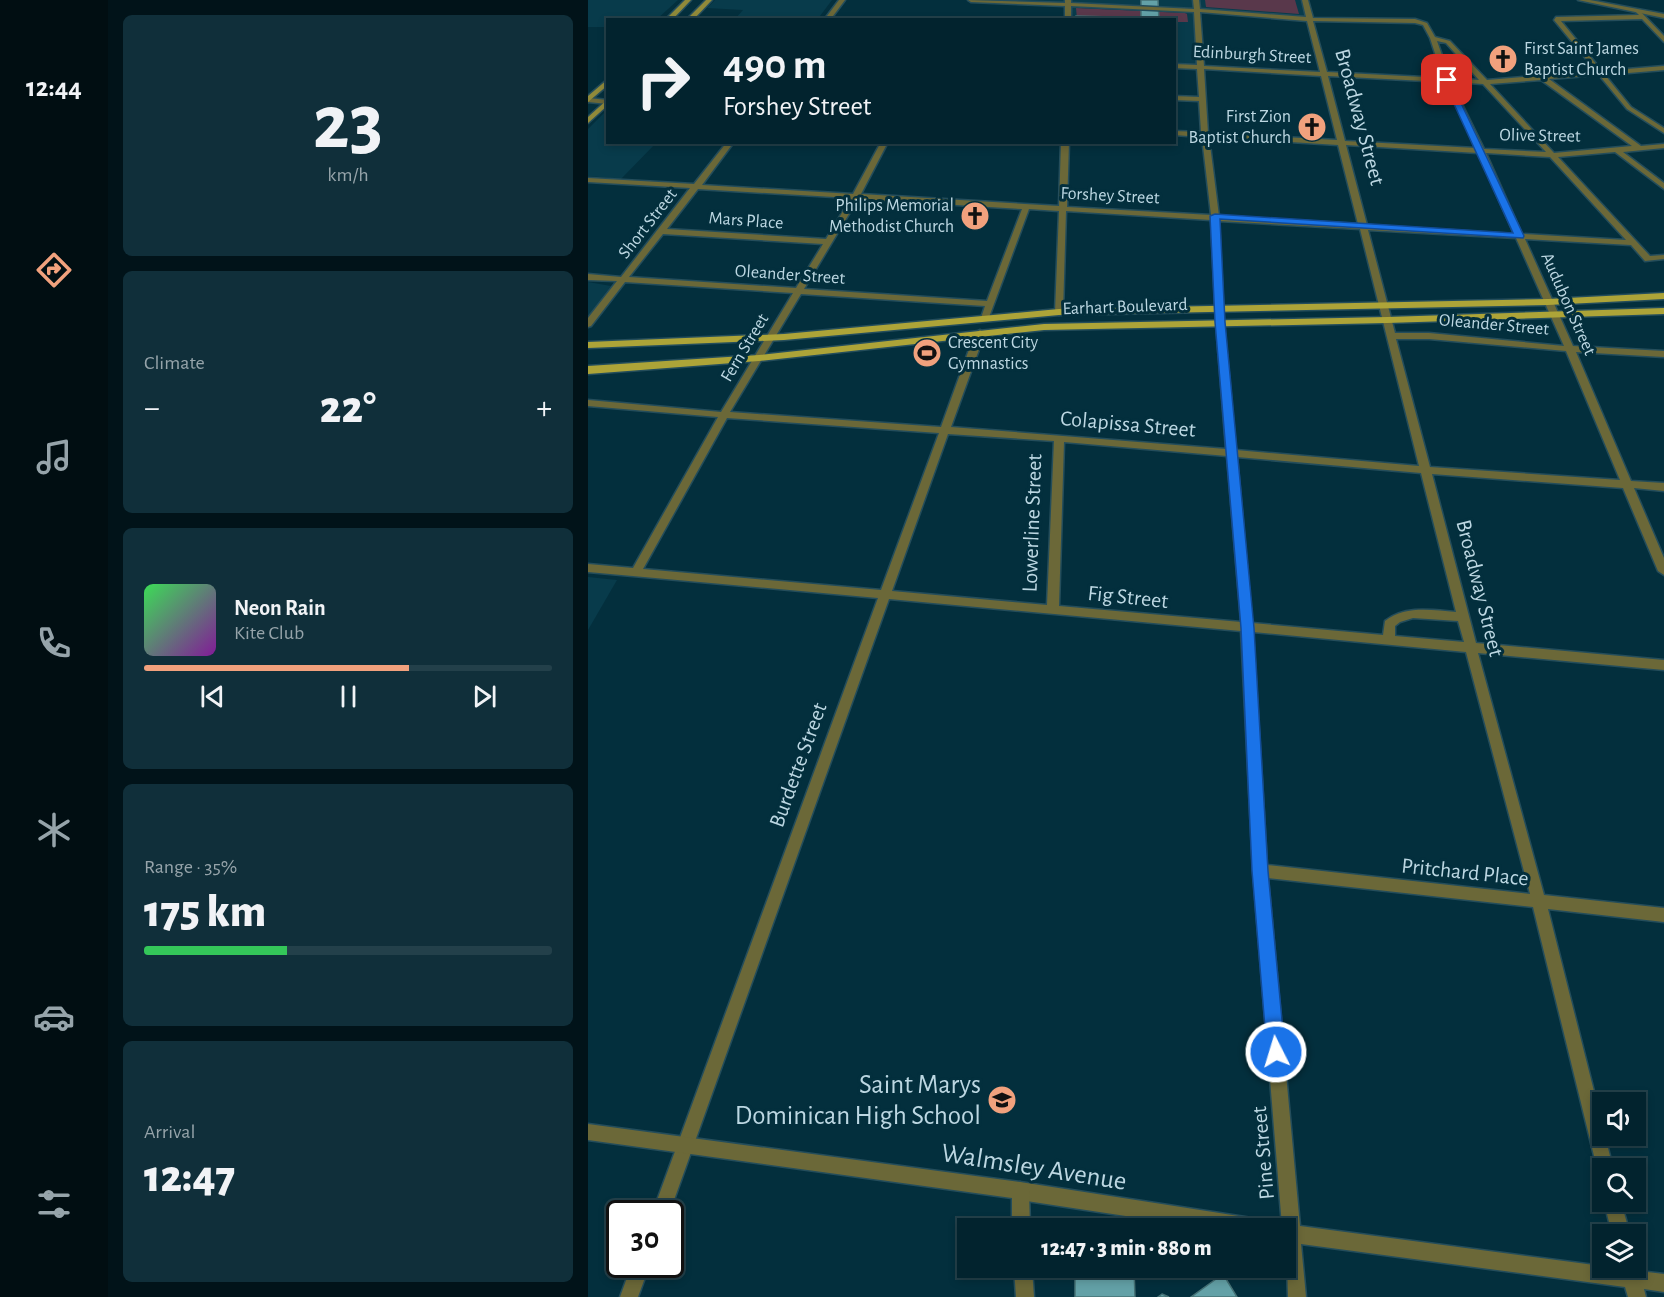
<!DOCTYPE html>
<html lang="en">
<head>
<meta charset="utf-8">
<style>
	:root { --surface:#02232e; --page:#102f3a; --text:#f1f3f6; --muted:#96a4aa; --line:#23404a; --accent:#f1a17d }
	body { margin:0; font-family:"Alegreya Sans",sans-serif; background:var(--page); color:var(--text); height:100vh; display:flex; flex-direction:column; font-size:22px; white-space:nowrap }
	* { box-sizing:border-box; margin:0 }
	p { font-size:20px; color:var(--muted) }
	.icon { flex:none; width:33px; height:33px; fill:none; stroke:currentColor; stroke-width:2; stroke-linecap:round; stroke-linejoin:round }
	.map { position:relative; flex:1; overflow:hidden }
	.sheet { display:flex; flex-direction:column; gap:15px; padding:15px; background:#011319; width:480px }
	.sheet>* { flex:none }
	.top-card { position:absolute; left:18px; top:18px; width:570px; height:126px; border-radius:0px; box-shadow:0 3px 9px #0003,0 0 0 2px var(--line); background:#02232e; color:var(--text); overflow:hidden }
	.buttons { position:absolute; left:1004px; top:1092px; display:grid; gap:12px }
	.buttons a { display:grid; place-items:center; width:54px; height:54px; border-radius:0px; background:var(--surface); box-shadow:0 3px 9px #0003,0 0 0 2px var(--line); font-size:30px }
	.speed { position:absolute; left:18px; top:1200px; display:flex; gap:12px; font-size:30px; font-weight:700; text-align:center }
	.speed>* { display:grid; place-content:center; width:78px; height:78px; border-radius:50%; background:var(--surface); box-shadow:0 3px 9px #0003,0 0 0 2px var(--line); line-height:1 }
	.speed .limit { border:3px solid #111; border-radius:9px; background:#fff; color:#111 }
	.pin { position:absolute; display:grid; place-items:center; width:51px; height:51px; color:#fff; margin:-26px; border-radius:12px; box-shadow:0 3px 9px #0006 }
	.me { position:absolute; width:66px; margin:-33px; rotate:355deg; stroke-linejoin:round; filter:drop-shadow(0 0 4px #0008) }
	.turn { display:flex; align-items:center; gap:21px; height:126px; padding:0 18px; font-size:27px }
	.turn .icon { width:78px; height:78px; stroke-width:2.5 }
	.turn b { display:block; font-size:42px; line-height:51px }
	.big { font-size:45px; font-weight:800; line-height:1.1 }
	.sheet .tile { flex:1; display:flex; flex-direction:column; justify-content:center; gap:9px; min-width:0; padding:0 21px; border-radius:9px; background:var(--page) }
	.sheet .dial { align-items:center; gap:0 }
	.dial b { font-size:78px; line-height:1 }
	.song { display:flex; align-items:center; gap:18px }
	.cover { width:72px; height:72px; border-radius:9px; background:linear-gradient(135deg,hsl(130 70% 55%),hsl(290 70% 35%)) }
	.played { height:6px; border-radius:3px; background:linear-gradient(90deg,var(--accent) 65%,var(--line) 65%) }
	.keys { display:flex; justify-content:space-around; direction:ltr }
	.heat { display:flex; justify-content:space-between; align-items:center; font-size:33px; direction:ltr }
	.charge { height:9px; border-radius:4px; background:linear-gradient(90deg,#34c759 35%,var(--line) 0) }
	.trip { position:absolute; left:369px; top:1218px; width:339px; height:60px; border-radius:0px; background:var(--surface); box-shadow:0 3px 9px #0003,0 0 0 2px var(--line); font-weight:800; line-height:60px; text-align:center }
	main { display:flex; flex:1; min-height:0 }
	.tabs { display:flex; flex-direction:column; width:108px; justify-content:space-around; align-items:center; background:#010e12; color:var(--muted) }
	.tabs .icon { width:42px; height:42px }
	.tabs .selected { color:var(--accent) }
	.tabs b { font-size:27px; color:var(--text) }
	.map>svg:first-child { display:block }
	.built { fill:#083b4b }
	.green { fill:#59384b }
	.building { fill:#63a1a7; stroke:#457175; stroke-width:1.5 }
	.lines { fill:none; stroke-linecap:round; stroke-linejoin:round }
	.minor-casing { stroke:#244d5b; stroke-width:3 }
	.tertiary-casing { stroke:#244d5b; stroke-width:3 }
	.secondary-casing { stroke:#244d5b; stroke-width:3 }
	.primary-casing { stroke:#244d5b; stroke-width:3 }
	.minor { fill:#6b6838; fill-rule:evenodd }
	.tertiary { fill:#6b6838; fill-rule:evenodd }
	.secondary { fill:#908a3a; fill-rule:evenodd }
	.primary { fill:#ada438; fill-rule:evenodd }
	.route { fill:#1a73e8; stroke:#114b97; stroke-width:1.5 }
	.labels { text-anchor:middle; dominant-baseline:central; stroke-width:6; stroke-linejoin:round; paint-order:stroke }
	.far-poi-label { font-size:18px; fill:#bcd7e2; stroke:#032f3d; text-anchor:start }
	.far-street-label { font-size:18px; fill:#bcd7e2; stroke:#032f3d }
	.street-label { font-size:22px; fill:#bcd7e2; stroke:#032f3d }
	.near-poi-label { font-size:27px; fill:#bcd7e2; stroke:#032f3d; text-anchor:end }
	.near-street-label { font-size:27px; fill:#bcd7e2; stroke:#032f3d }
</style>
</head>
<body>
<main>
<nav class="tabs">
<b>12:44</b>
<svg class="icon selected" aria-label="directions" viewBox="0 0 24 24"><path d="M12 3l9 9-9 9-9-9zM9 14v-3h6M13 9l2 2-2 2"/></svg>
<svg class="icon" aria-label="music" viewBox="0 0 24 24"><path d="M9 18V5l10-2v13"/><circle cx="6" cy="18" r="3"/><circle cx="16" cy="16" r="3"/></svg>
<svg class="icon" aria-label="phone" viewBox="0 0 24 24"><path d="M5 4h4l2 5-3 2q2 4 5 5l2-3 5 2v4C11 20 4 13 5 4z"/></svg>
<svg class="icon" aria-label="climate" viewBox="0 0 24 24"><path d="M12 3v18M4 7l16 10M4 17L20 7"/></svg>
<svg class="icon" aria-label="car" viewBox="0 0 24 24"><path d="M5 17H2v-5l4-1 3-4h7l3 4 3 1v5h-3M9 17h6M6 11h13"/><circle cx="7" cy="17" r="2"/><circle cx="17" cy="17" r="2"/></svg>
<svg class="icon" aria-label="filters" viewBox="0 0 24 24"><path d="M4 7h16M4 17h16"/><circle cx="9" cy="7" r="2"/><circle cx="15" cy="17" r="2"/></svg>
</nav>
<section class="sheet">
<div class="tile dial"><b>23</b><p>km/h</p></div>
<div class="tile"><p>Climate</p>
<div class="heat"><a>−</a><b class="big">22°</b><a>+</a></div>
</div>
<div class="tile">
<div class="song"><i class="cover"></i><div><b>Neon Rain</b><p>Kite Club</p></div></div>
<div class="played"></div>
<div class="keys"><svg class="icon" aria-label="previous" viewBox="0 0 24 24"><path d="M18 5L8 12l10 7zM5 5v14"/></svg><svg class="icon" aria-label="pause" viewBox="0 0 24 24"><path d="M8 5v14M16 5v14"/></svg><svg class="icon" aria-label="next" viewBox="0 0 24 24"><path d="M6 5l10 7-10 7zM19 5v14"/></svg></div>
</div>
<div class="tile"><p>Range · 35%</p><b class="big">175 km</b><div class="charge"></div></div>
<div class="tile"><p>Arrival</p><b class="big">12:47</b></div>
</section>
<div class="map">
<svg width="1076" height="1297" viewBox="0 0 1076 1297">
	<rect width="100%" height="100%" fill="#032f3d"/>
	<g class="built">
		<path d="M0 0H90L69 19 20 20 19 27H0Z"/>
		<path d="M127 0H244L229 20 147 19 155 10 119 8Z"/>
		<path d="M382 0H717L722 19 610 11 613 67 587 66 586 20 480 19V5Z"/>
		<path d="M19 110 20 142 68 143 33 179 0 176V129Z"/>
		<path d="M0 282 23 286 0 316Z"/>
		<path d="M0 577 29 580 0 630Z"/>
	</g>
	<g class="green">
		<path d="M617 0H707L711 14 618 7Z"/>
		<path d="M488 8 597 13 599 14 600 22H587L586 20 489 19Z"/>
	</g>
	<g class="building">
		<path d="M553 0H570L571 20H553Z"/>
		<path d="M488 16 524 17 525 20H488Z"/>
		<path d="M487 1268H546L547 1297H487Z"/>
		<path d="M635 1274 649 1297H603Z"/>
		<path d="M574 1294 581 1297H570Z"/>
	</g>
	<g class="lines">
		<g class="minor-casing">
			<g id="minor">
				<path d="M251 0H257L242 20H236Z"/>
				<path d="M380 0 477 3V0H483V3L606 9 605 0H611L612 9 718 17 714 0H720L725 18 827 19 839 23 847 37 862 41 899 80 1008 71 966 20 968 17 1051 15 1048 12 1051 10 1076 36V42L1054 19 973 21 1014 71 1076 66V70L1017 75 1043 107 1076 128V133L1039 109 1011 75 961 79 1053 146 1076 144V148L1035 152 1076 183V189L1027 152 970 157 1062 256 1076 255V259L1057 261 1043 245 937 239 985 346 1076 351V357L988 352 1043 481 1076 483V491L1046 488 1076 558V575L1070 571 1035 488 844 474 888 643 1076 660V670L890 653 956 895 1076 908V922L960 909 1014 1123V1136H1017L1025 1168H1014V1175L1011 1174 1009 1168 945 907 680 878 712 1226 1014 1266V1268H1047V1262L1051 1271 1076 1274V1292L1056 1289 1058 1297H1040L1037 1287 713 1244 718 1297H700L698 1228H691L694 1226 665 871 653 631 301 599 81 1214H64L290 598 0 572V564L45 568 130 417 0 406V400L133 412 205 293 37 282 3 326 0 327V318L29 281 0 280V274L33 277 102 188 0 182V178L106 184 139 142H146L114 185 265 194 293 142H300L273 194 471 206 473 142H481L479 207 623 215 614 137 586 135V131L613 132 611 101 586 100V96L611 97 609 69 586 68V64L609 65 606 12 483 6V20H477V6L383 2ZM612 12 719 21 732 72 616 66ZM725 21 827 23 835 25 842 38 855 78 739 72ZM849 41 858 43 891 80 862 78ZM616 69 733 76 749 140 620 133ZM740 76 857 82 888 148 757 141ZM953 80 1044 146 966 153 902 84ZM863 82 895 84 958 152 896 149ZM621 137 750 145 770 224 631 216ZM758 145 890 153 926 234 779 225ZM898 153 962 157 1038 240 934 234ZM110 189 263 198 238 239 79 229ZM270 199 434 209 399 301 216 289ZM441 209 471 211 467 312 471 315 475 312 478 211 623 220 628 323 638 449 363 427 397 333 392 330 387 333 353 427 142 412 213 294 397 306 393 318 397 321 400 320ZM631 221 772 229 831 466 648 450 636 323ZM780 230 928 238 976 346 841 333H807ZM75 234 235 244 208 288 41 277ZM808 339H841L978 351 1032 480 842 467ZM139 418 351 433 293 590 55 569ZM360 434 466 441 459 605 304 591ZM476 442 639 456 653 622 471 606ZM649 457 833 473 868 612C844 610 817 605 797 621L795 635 664 623ZM825 618 870 621 876 642 807 636V626L812 622ZM665 632 878 652 942 894 679 865Z"/>
				<path d="M0 98 20 100V104L0 102Z"/>
				<path d="M432 1182 670 1219 676 1222 679 1228H617L432 1200 426 1197 423 1191 426 1185Z"/>
				<path d="M1016 1202H1033L1042 1234H1024Z"/>
				<path d="M44 1264H62L50 1297H32Z"/>
			</g>
		</g>
		<g class="tertiary-casing">
			<g id="tertiary">
				<path d="M990 0H1002L1076 14V18Z"/>
				<path d="M0 1124 432 1182 438 1185 441 1191 442 1228H424V1198L0 1140Z"/>
				<path d="M426 1268H444L446 1297H428Z"/>
			</g>
		</g>
		<g class="secondary-casing">
			<g id="secondary">
				<path d="M97 0H103L84 20H77Z"/>
				<path d="M118 0H124L105 20H98Z"/>
				<path d="M20 79V85L0 102V96Z"/>
				<path d="M20 99V105L0 123V117Z"/>
			</g>
		</g>
		<g class="primary-casing">
			<g id="primary">
				<path d="M1076 293V299L960 305 471 315 196 340 0 348V342L196 334 471 309 960 299Z"/>
				<path d="M1076 308V314L799 323 456 330 171 361 0 374V366L171 355 456 324 799 317Z"/>
			</g>
		</g>
		<use href="#minor" class="minor"/>
		<use href="#tertiary" class="tertiary"/>
		<use href="#secondary" class="secondary"/>
		<use href="#primary" class="primary"/>
	</g>
	<path class="route" d="M859 78 862 80 936 236 935 238 632 219 637 322 666 628 680 871 697 1052 694 1059 688 1061 682 1059 679 1052 664 871 653 628 627 322 622 216 627 214 925 233 855 80Z"/>
	<defs>
		<g id="church-disc" transform="scale(1.5)"><circle r="9.5" fill="#f1a17d" stroke="#032f3d"/><path d="M-1.2-6h2.4v3.5h3.3v2.4h-3.3V6h-2.4V-.1h-3.3v-2.4h3.3Z" fill="#111"/></g>
		<g id="stadium-disc" transform="scale(1.5)"><circle r="9.5" fill="#f1a17d" stroke="#032f3d"/><path d="M0-5a6.5 5 0 1 0 0 10a6.5 5 0 1 0 0-10ZM-3.5-1.8h7v3.6h-7Z" fill="#111"/></g>
		<g id="school-disc" transform="scale(1.5)"><circle r="9.5" fill="#f1a17d" stroke="#032f3d"/><path d="M0-5L7-2L0 1L-7-2ZM-4 1L0 2.5L4 1V4Q0 6-4 4Z" fill="#111"/></g>
	</defs>
	<g fill-rule="evenodd">
		<use href="#church-disc" x="915" y="59"/>
		<use href="#church-disc" x="724" y="127"/>
		<use href="#church-disc" x="387" y="216"/>
		<use href="#stadium-disc" x="339" y="353"/>
		<use href="#school-disc" x="414" y="1100"/>
	</g>
	<g class="labels">
		<g class="far-poi-label">
			<text x="936" y="49">First Saint James<tspan x="936" dy="21">Baptist Church</tspan></text>
			<text x="703" y="117" text-anchor="end">First Zion<tspan x="703" dy="21">Baptist Church</tspan></text>
			<text x="366" y="206" text-anchor="end">Philips Memorial<tspan x="366" dy="21">Methodist Church</tspan></text>
			<text x="360" y="343">Crescent City<tspan x="360" dy="21">Gymnastics</tspan></text>
		</g>
		<g class="far-street-label">
			<text transform="translate(664 55) rotate(3)">Edinburgh Street</text>
			<text transform="translate(952 136) rotate(1)">Olive Street</text>
			<text transform="translate(522 196) rotate(3)">Forshey Street</text>
			<text transform="translate(158 221) rotate(4)">Mars Place</text>
			<text transform="translate(60 224) rotate(-52)">Short Street</text>
			<text transform="translate(202 275) rotate(4)">Oleander Street</text>
			<text transform="translate(980 304) rotate(66)">Audubon Street</text>
			<text transform="translate(537 307) rotate(-2)">Earhart Boulevard</text>
			<text transform="translate(906 325) rotate(5)">Oleander Street</text>
			<text transform="translate(157 348) rotate(-59)">Fern Street</text>
		</g>
		<g class="street-label">
			<text transform="translate(772 117) rotate(75)">Broadway Street</text>
			<text transform="translate(540 424) rotate(5)">Colapissa Street</text>
			<text transform="translate(444 523) rotate(-88)">Lowerline Street</text>
			<text transform="translate(892 588) rotate(76)">Broadway Street</text>
			<text transform="translate(540 597) rotate(6)">Fig Street</text>
			<text transform="translate(210 765) rotate(-70)">Burdette Street</text>
			<text transform="translate(877 872) rotate(6)">Pritchard Place</text>
			<text transform="translate(675 1153) rotate(-95)">Pine Street</text>
		</g>
		<g class="near-poi-label">
			<text x="393" y="1084">Saint Marys<tspan x="393" dy="31">Dominican High School</tspan></text>
		</g>
		<g class="near-street-label">
			<text transform="translate(446 1167) rotate(9)">Walmsley Avenue</text>
		</g>
	</g>
</svg>
<div class="buttons">
<a><svg class="icon" aria-label="sound" viewBox="0 0 24 24"><path d="M4 9h4l5-4v14l-5-4H4zM17 9q2 3 0 6"/></svg></a>
<a><svg class="icon" aria-label="search" viewBox="0 0 24 24"><circle cx="10" cy="10" r="6"/><path d="M15 15l6 6"/></svg></a>
<a><svg class="icon" aria-label="layers" viewBox="0 0 24 24"><path d="M12 4l9 5-9 5-9-5zM3 14l9 5 9-5"/></svg></a>
</div>
<div class="speed"><div class="limit">30</div></div>
<div class="pin" style="left:859px;top:80px;background:#d93025"><svg class="icon" aria-label="arrive" viewBox="0 0 24 24"><path d="M6 21V4h12l-3 4 3 4H6"/></svg></div>
<svg class="me" style="left:688px;top:1052px" viewBox="-20 -20 40 40"><circle r="17" fill="#1a73e8" stroke="#fff" stroke-width="3"/><path d="M0-11L8 9 0 5-8 9z" fill="#fff"/></svg>
<div class="trip">12:47 · 3 min · 880 m</div>
<div class="top-card">
<div class="turn"><svg class="icon" aria-label="right" viewBox="0 0 24 24"><path d="M7 20v-9h11M14 6l5 5-5 5"/></svg><div><b>490 m</b>Forshey Street</div></div>
</div>
</div>
</main>
</body>
</html>
